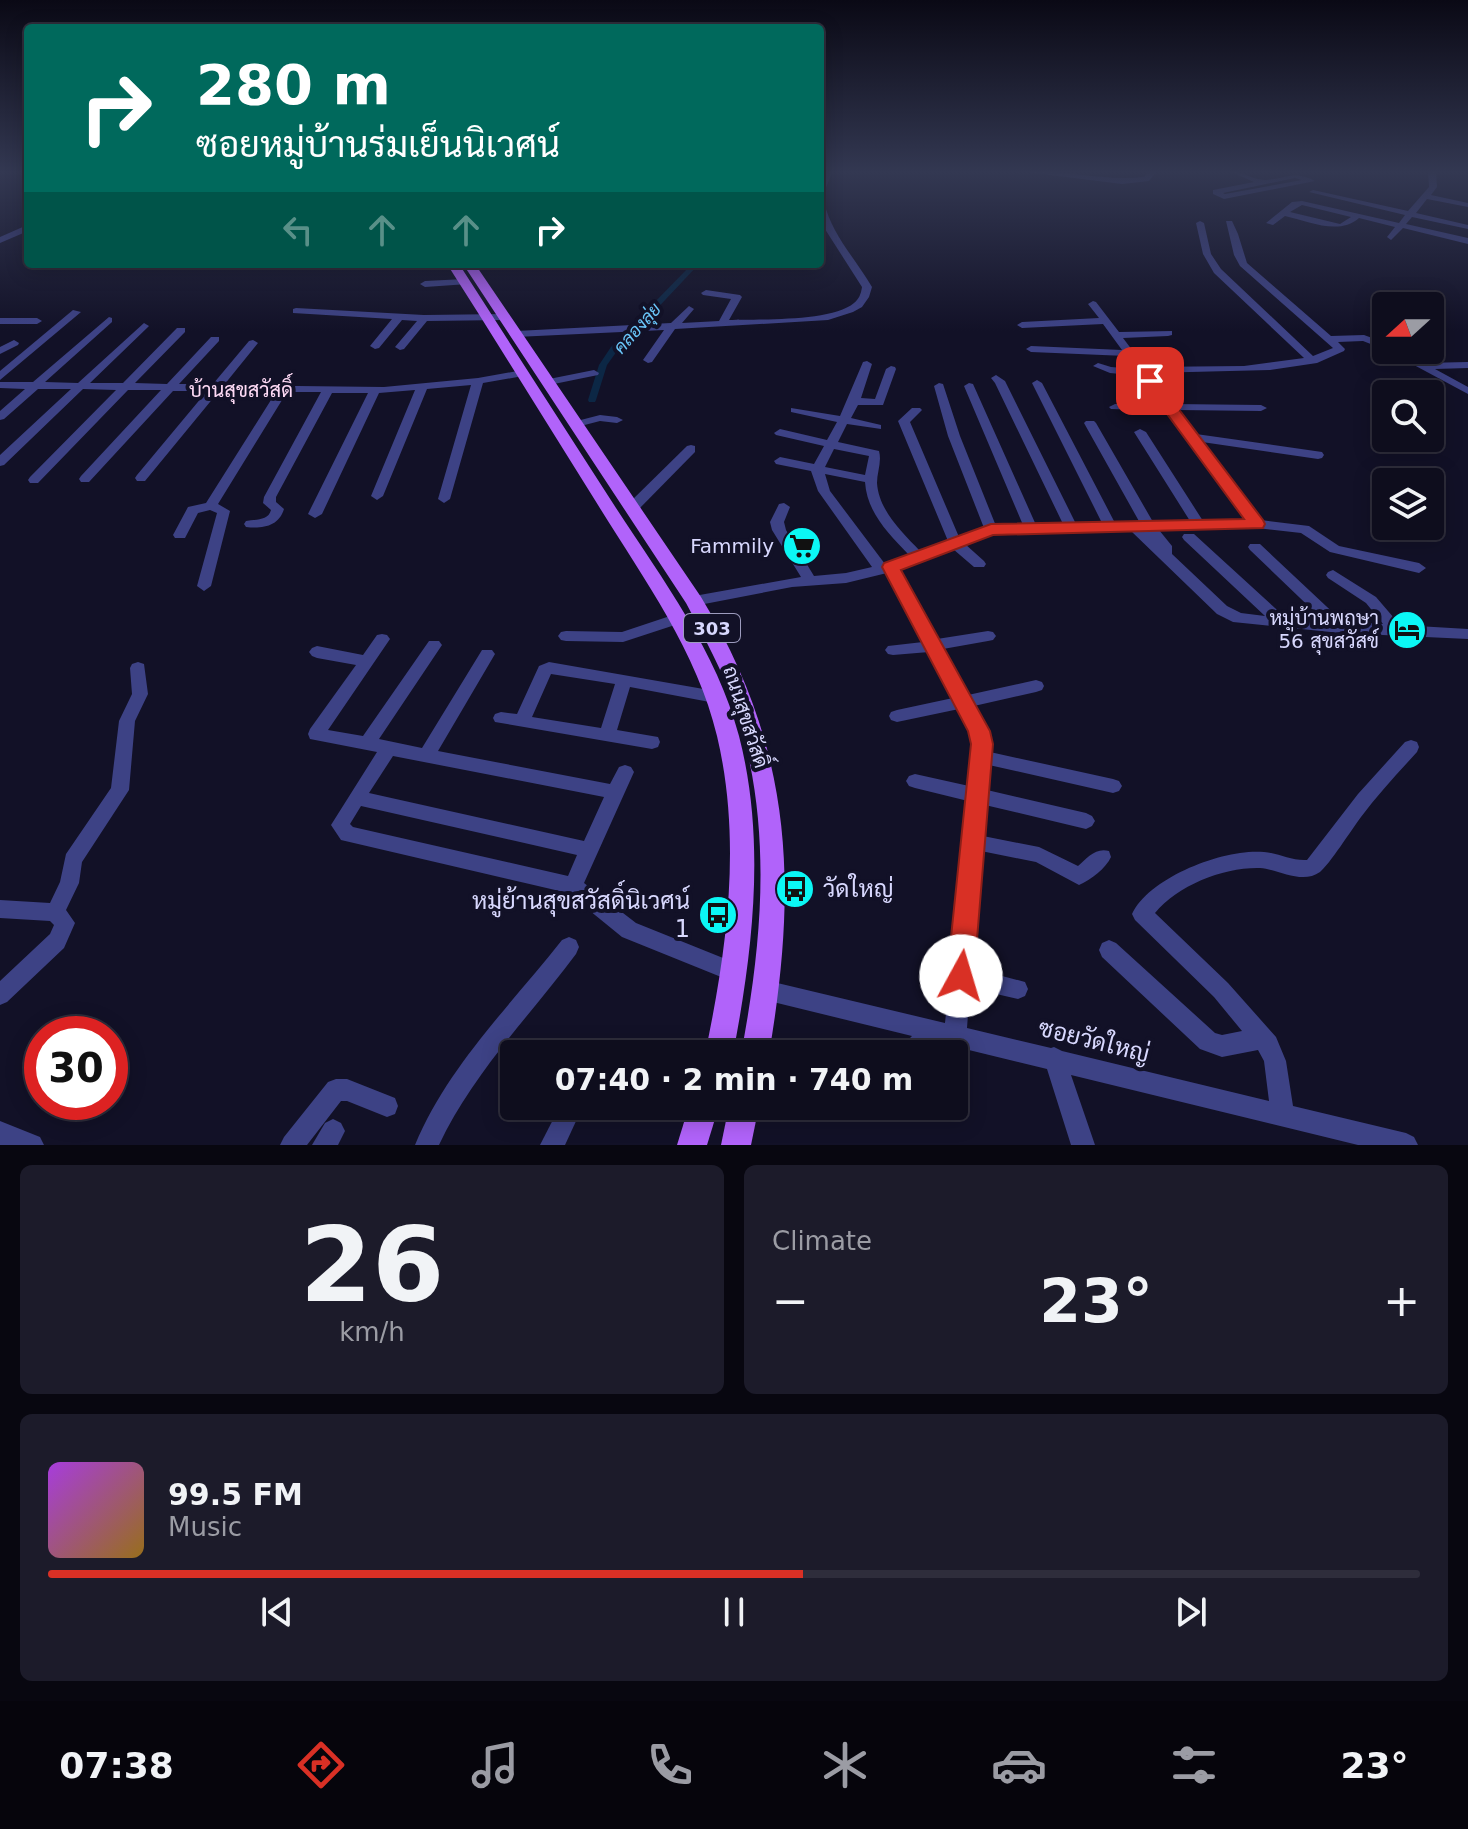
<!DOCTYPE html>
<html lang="en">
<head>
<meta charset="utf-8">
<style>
	:root { --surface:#0e0d1d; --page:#1c1b2a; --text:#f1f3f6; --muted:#9b9ca4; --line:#2e2d3b; --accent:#d93025 }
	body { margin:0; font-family:"DejaVu Sans",Sarabun,sans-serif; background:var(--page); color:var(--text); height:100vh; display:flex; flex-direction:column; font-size:30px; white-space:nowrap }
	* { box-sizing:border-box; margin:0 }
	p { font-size:26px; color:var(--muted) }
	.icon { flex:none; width:44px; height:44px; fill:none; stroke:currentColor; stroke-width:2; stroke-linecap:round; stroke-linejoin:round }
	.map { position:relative; height:1145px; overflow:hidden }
	.sheet { display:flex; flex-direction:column; gap:20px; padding:20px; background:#080710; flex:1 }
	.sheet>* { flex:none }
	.hud { position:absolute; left:24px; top:24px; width:800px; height:244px; border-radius:8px; box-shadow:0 4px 20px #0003,0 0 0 2px var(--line); background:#00695c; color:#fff; overflow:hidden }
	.needle { width:52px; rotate:249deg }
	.tools { position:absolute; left:1372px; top:292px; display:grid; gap:16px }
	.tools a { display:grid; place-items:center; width:72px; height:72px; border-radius:8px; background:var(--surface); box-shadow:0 4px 20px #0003,0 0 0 2px var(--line); font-size:40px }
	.speed { position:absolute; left:24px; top:1016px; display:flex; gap:16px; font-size:40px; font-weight:700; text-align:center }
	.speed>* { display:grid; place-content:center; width:104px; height:104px; border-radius:50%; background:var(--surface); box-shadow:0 4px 20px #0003,0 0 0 2px var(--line); line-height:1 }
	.speed .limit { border:12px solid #d22; background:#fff; color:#111 }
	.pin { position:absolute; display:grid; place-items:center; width:68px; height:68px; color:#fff; margin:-34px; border-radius:16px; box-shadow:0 4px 12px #0006 }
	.me { position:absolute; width:88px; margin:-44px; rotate:6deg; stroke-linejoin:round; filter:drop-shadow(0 0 6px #0008) }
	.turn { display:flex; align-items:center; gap:28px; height:168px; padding:0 40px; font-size:36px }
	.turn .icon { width:104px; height:104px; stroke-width:2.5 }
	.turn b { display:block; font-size:56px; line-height:68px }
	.lanes { display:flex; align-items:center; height:76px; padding:0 40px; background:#0003; justify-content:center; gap:40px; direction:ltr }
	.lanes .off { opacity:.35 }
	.big { font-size:60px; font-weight:700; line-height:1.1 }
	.sheet .tile { flex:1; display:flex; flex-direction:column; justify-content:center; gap:12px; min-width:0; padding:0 28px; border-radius:12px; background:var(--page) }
	.sheet .dial { align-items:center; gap:0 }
	.dial b { font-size:104px; line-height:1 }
	.song { display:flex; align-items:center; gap:24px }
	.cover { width:96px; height:96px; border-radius:12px; background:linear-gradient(135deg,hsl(280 70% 55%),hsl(40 70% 35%)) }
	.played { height:8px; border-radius:4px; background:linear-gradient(90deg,var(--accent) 55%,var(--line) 55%) }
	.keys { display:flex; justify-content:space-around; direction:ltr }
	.heat { display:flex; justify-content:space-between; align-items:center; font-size:44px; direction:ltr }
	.sheet .tiles { flex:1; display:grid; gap:20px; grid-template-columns:1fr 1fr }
	.tile:last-child { grid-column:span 2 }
	.trip { position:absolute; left:500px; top:1040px; width:468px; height:80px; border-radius:8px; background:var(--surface); box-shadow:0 4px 20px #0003,0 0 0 2px var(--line); font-weight:700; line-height:80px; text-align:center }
	.menu { display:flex; height:128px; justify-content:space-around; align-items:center; background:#06050c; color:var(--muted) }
	.menu .icon { width:56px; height:56px }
	.menu .on { color:var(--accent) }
	.menu b { font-size:36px; color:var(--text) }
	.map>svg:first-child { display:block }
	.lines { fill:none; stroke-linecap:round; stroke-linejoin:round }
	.canal { fill:#0c2745; fill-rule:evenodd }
	.minor { fill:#3d4285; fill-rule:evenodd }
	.major { fill:#b163fa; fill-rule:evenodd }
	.route { fill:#d93025; stroke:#8d1f18; stroke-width:2 }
	.labels { text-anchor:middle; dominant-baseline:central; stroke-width:8; stroke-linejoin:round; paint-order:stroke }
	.far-water-label { font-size:18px; font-style:italic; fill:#6ac7fa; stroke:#121127 }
	.shield { fill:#121127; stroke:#9d9cbe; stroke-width:2 }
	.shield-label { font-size:18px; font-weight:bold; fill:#d8d8fe }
	.far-quarter-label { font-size:20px; fill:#fedaf5; stroke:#121127 }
	.poi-label { font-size:20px; fill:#d8d8fe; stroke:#121127; text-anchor:end }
	.street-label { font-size:20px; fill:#d8d8fe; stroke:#121127 }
	.near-poi-label { font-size:24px; fill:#d8d8fe; stroke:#121127; text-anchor:start }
	.near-street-label { font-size:24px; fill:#d8d8fe; stroke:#121127 }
</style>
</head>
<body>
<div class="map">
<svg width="1468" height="1145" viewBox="0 0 1468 1145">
	<rect width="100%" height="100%" fill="#121127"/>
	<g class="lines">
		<path class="canal" d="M692 264H699L617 351 607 365 596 400 595 402H589L588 400 599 365 611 347Z"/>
		<g class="minor">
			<path d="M825 171H833L824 192 820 194V183Z"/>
			<path d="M1018 171C1060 168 1102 182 1144 177L1149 171H1157L1149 181 1122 184Z"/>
			<path d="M1229 171C1242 171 1253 180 1265 180 1286 179 1294 170 1315 181L1224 199 1213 194V190L1254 182ZM1295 178 1302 180 1225 194 1223 193Z"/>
			<path d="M1428 171H1436L1437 187 1431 195 1468 203V207L1427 199 1416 213 1468 225V229L1412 217 1406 224 1468 238V244L1403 228 1391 240 1387 237 1395 227 1359 218C1339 236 1308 221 1285 216L1273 225 1266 223 1292 202 1302 201 1399 223 1405 215 1309 192 1313 190 1408 211 1429 187ZM1302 205 1351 217 1340 224 1290 212Z"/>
			<path d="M820 200 824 202C832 235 855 258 872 287L869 297 862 307 853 312 828 320 675 329 652 362 648 363 643 360 664 330 516 337 511 334 516 331 671 323 689 306 694 309 682 323 719 321 731 299 703 295 701 293 706 290 740 295 742 297 729 320C758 319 832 322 854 303 859 299 861 294 862 287L823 226 820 218Z"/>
			<path d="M1200 221 1204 223 1211 254 1221 269 1313 356 1333 348 1240 266 1234 255 1226 221H1232L1238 234 1247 263 1331 336 1364 335 1386 343V350H1399L1423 363 1468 362V368L1435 369 1468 387V394L1386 350 1363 341 1338 342 1345 349 1344 351 1317 363 1270 370 1150 373 1173 404 1261 405 1267 408 1261 411 1178 410 1196 434 1322 452 1324 455 1322 458 1318 459 1202 442 1261 520 1309 526 1339 546 1419 563 1426 568 1419 573 1330 552 1301 533 1257 528 1159 530 1172 546V554L1227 606 1241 613 1265 616 1184 540 1182 537 1184 534H1194L1286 618 1323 620 1250 550 1248 547 1250 544H1260L1342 621 1383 624 1366 603 1328 578 1326 575 1328 572 1333 570 1376 597 1400 625 1468 629V639L1340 633 1233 622 1217 614 1131 531 993 534 965 544 984 561 986 564 984 567H974L953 549 899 569 937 639 988 631 993 632 996 636 993 640 988 641 943 649 968 695 1036 680 1042 682 1044 686 1042 690 1036 692 974 706 987 731 990 752 1113 779 1119 781 1122 786 1119 791 1113 793 989 765 987 790 1086 813 1092 816 1095 821 1092 826 1086 829 985 805 983 836 1039 847 1078 866C1087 858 1096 847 1109 851L1111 857C1106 868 1091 880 1079 885L1036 862 981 851 972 968 1025 982 1028 989 1025 996 1018 999 970 988 967 1028 1051 1048 1054 1047 1062 1051 1269 1101 1264 1061 1258 1050 1222 1057 1200 1049 1102 957 1099 950 1102 943 1109 940 1116 943 1215 1033 1222 1035 1242 1031 1214 997 1135 920 1132 914C1149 877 1225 848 1264 852 1279 853 1291 861 1307 860L1358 794 1405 742 1411 740 1417 742 1419 747 1417 752C1398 773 1378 794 1361 817 1352 829 1329 865 1320 872 1302 885 1278 869 1260 868 1224 867 1178 885 1155 913L1228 983 1276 1037 1286 1061 1293 1106 1406 1133 1414 1137 1418 1145H1358L1071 1075 1095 1145H1071L1047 1069 936 1042 925 1054H899L902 1046 912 1036 769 1001 762 998 759 991 762 984 769 981 945 1023 968 801 915 788 909 786 906 781 909 776 915 774 969 786C973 751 976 742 959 709L897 722 891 720 889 716 891 712 897 710 953 698 929 652 893 655 888 654 885 650 888 646 923 642 887 573 846 583 792 587 694 606 689 604 687 601 694 596 801 577 772 530 770 522 779 504 784 503 790 507 784 522 786 530 814 576 846 573 872 567 818 491 811 471 776 464 774 461 780 457 814 464 824 446 776 435 774 433 780 429 827 440 837 422 791 412V408L840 416 863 362 867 361 872 364 861 398 875 399 886 369 891 366 895 367 896 369 883 405H858L851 418 881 425V429L847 424 838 442 879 451C882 462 877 472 877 483 879 511 902 532 920 551L948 541 898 421 912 408H920L922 410 910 422 959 537 984 528 948 436 934 386 939 383 943 384 960 436 996 526 1023 525 964 386 969 383 973 384 1036 525 1063 524 995 383 991 378 996 375 1005 381 1076 524 1102 523 1032 383 1037 380 1042 383 1115 523H1140L1084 423 1086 421H1094L1096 423 1153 522 1190 521 1134 432 1140 429 1146 432 1203 521 1247 520 1167 411 1111 409 1109 407 1115 404H1162L1141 376 1110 373 1093 366 1098 363 1111 367 1136 369 1126 356 1031 352 1026 349 1031 346 1122 350 1103 324 1022 328 1017 325 1022 322 1099 318 1088 304 1093 301 1096 302 1119 332 1172 331V335L1168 336 1123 338 1145 367 1244 366 1304 358 1214 273 1203 254 1196 223ZM834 449 869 456 865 475 825 467ZM825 474 865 482C867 513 889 534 909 555L885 564 830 491Z"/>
			<path d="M25 226H28V231L0 243V237Z"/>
			<path d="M465 279 470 282 468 284 425 287 420 284 425 281Z"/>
			<path d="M296 308 424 315 504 314 509 317 504 320 427 321 404 349 400 350 395 347 417 321 402 320 379 348 375 349 370 346 392 319 293 313V309Z"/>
			<path d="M73 310 81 312 0 380V371Z"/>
			<path d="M109 317 112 318V322L45 382 78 383 144 323 149 326 147 328 90 383H123L177 328H185V332L135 383 167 384 211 337H219V341L179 384H213L249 341 253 340 258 343 224 385 384 387 478 378 523 370 528 373 523 376 483 383 450 499 444 503 438 499 471 385 427 389 383 496 377 500 371 496 415 390 379 393 322 514 315 518 308 514 368 393H332L276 497V502L284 509C279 526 263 529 246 527L244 524 246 521C256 519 268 521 271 510L263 503 264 497 321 392H287L218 504 230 511 211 586 204 591 197 586 217 513 210 510 198 513 185 538H175L173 535 188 507 206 503 276 392 219 391 145 481H137L135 478 137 475 207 391H173L89 482H81L79 479 81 476 161 390H128L38 483H30L28 480 30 477 116 390 83 389 4 465 0 466V455L71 389H38L4 419 0 420V411L25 389 0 388V382H33Z"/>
			<path d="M0 318H37L42 321 37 324H0Z"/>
			<path d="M14 340 19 343 18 345 0 354V347Z"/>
			<path d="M594 370 599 373 598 375 549 385 544 382 549 379Z"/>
			<path d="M600 415 617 417 623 420 617 423 600 421 577 427 571 424 573 422Z"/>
			<path d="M691 445 695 446V452L637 511H627L626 508 627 505 687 446Z"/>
			<path d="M676 614 683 619 681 623 623 642 566 641 561 640 558 636 561 632 566 631 622 632Z"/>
			<path d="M382 634 387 635 390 639 328 730 363 736 429 641H439L442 645 379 739 422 748 482 650H492L495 654 438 751 610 784 619 767 625 765 631 767 634 772 584 883 636 923 743 966 746 973 743 980 736 983 622 937 568 893 341 840 331 825 377 752 310 739 308 734 310 729 356 665 317 658 312 656 309 652 312 648 317 646 363 655 377 635ZM393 756 604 797 584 841 369 793ZM361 806 577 855 568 876 353 827 350 824Z"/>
			<path d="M138 662 144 664 148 694 135 721 129 790 82 862 79 883 66 910 75 923 64 948 7 1002 0 1005V981L50 934 54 925 50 921 0 918V900L50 903 60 882 66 854 111 788 119 721 132 694 130 668 132 664Z"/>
			<path d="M549 662 715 691 721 693 723 697 721 701 715 703 630 687 617 730 658 737 660 742 658 747 652 749 495 722 493 718 495 714 501 712 517 714 539 666ZM551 674 615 684 601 728 532 717Z"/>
			<path d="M569 937 576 940 579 947 576 954C529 1017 473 1073 439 1145H415C448 1066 510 1006 562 940Z"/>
			<path d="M336 1079H347L395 1098 398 1106 395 1114 387 1117 347 1101H341L307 1145H280L284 1137 328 1082Z"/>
			<path d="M560 1106H583L565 1145H540Z"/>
			<path d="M333 1119 341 1123 345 1131 338 1145H312L325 1123Z"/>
			<path d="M0 1121 40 1137 44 1145H0Z"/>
		</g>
		<g class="major">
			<path d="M447 264H459C511 345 564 427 616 508 663 580 717 652 739 736 766 840 753 950 733 1054H705C727 950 742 841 717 736 697 651 643 578 598 505 548 425 498 344 447 264Z"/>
			<path d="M463 264H475L701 597C793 749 798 883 769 1054H741C763 939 773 821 735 708 723 671 704 637 686 603Z"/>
			<path d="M689 1106H719L707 1145H677Z"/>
			<path d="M729 1106H759L751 1145H721Z"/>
		</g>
	</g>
	<linearGradient id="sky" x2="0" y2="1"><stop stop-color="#0a0915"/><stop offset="0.52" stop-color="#333852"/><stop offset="1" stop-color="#333852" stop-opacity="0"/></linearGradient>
	<rect width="1468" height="331" fill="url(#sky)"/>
	<path class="route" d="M1150 377 1155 378 1263 520 1265 524 1263 528 993 535 901 570 990 731 993 744 974 976 970 985 961 989 951 985 947 976 971 744 968 731 882 567 884 563 991 524 1244 519 1143 381Z"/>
	<defs>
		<g id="supermarket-disc" transform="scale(2)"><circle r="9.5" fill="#0bf7f5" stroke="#121127"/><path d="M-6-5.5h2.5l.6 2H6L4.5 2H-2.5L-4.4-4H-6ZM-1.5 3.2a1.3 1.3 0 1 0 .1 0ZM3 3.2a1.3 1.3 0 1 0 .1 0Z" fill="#111"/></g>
		<g id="hotel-disc" transform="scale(2)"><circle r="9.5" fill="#0bf7f5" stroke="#121127"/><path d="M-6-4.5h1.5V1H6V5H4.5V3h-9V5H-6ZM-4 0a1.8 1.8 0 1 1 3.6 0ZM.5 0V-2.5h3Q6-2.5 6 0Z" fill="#111"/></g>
		<g id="bus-disc" transform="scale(2)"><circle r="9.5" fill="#0bf7f5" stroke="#121127"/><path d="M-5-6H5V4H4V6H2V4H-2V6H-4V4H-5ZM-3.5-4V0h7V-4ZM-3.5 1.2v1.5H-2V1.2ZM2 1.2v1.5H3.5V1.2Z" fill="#111"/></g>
	</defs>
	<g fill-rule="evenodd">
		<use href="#supermarket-disc" x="802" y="546"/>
		<use href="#hotel-disc" x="1407" y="630"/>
		<use href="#bus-disc" x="795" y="889"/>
		<use href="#bus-disc" x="718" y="915"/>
	</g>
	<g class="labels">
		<g class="far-water-label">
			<text transform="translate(637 328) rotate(-48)">คลองลุ่ย</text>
		</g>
		<rect class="shield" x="684" y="614" width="56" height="28" rx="6"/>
		<g class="shield-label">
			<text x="712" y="628">303</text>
		</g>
		<g class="far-quarter-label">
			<text x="241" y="390">บ้านสุขสวัสดิ์</text>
		</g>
		<g class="poi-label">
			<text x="774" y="546">Fammily</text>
			<text x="1379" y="618">หมู่บ้านพฤษา<tspan x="1379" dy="23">56 สุขสวัสข์</tspan></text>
		</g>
		<g class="street-label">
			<text transform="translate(746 717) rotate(72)">ถนนสุขสวัสดิ์</text>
		</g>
		<g class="near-poi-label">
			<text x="823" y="889">วัดใหญ่</text>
			<text x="690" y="901" text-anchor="end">หมู่ย้านสุขสวัสดิ์นิเวศน์<tspan x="690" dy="28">1</tspan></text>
		</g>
		<g class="near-street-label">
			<text transform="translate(1094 1041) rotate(14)">ซอยวัดใหญ่</text>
		</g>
	</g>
</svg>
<div class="tools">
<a><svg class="needle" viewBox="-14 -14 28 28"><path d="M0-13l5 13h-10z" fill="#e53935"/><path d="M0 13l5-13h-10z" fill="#9b9ca4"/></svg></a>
<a><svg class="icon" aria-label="search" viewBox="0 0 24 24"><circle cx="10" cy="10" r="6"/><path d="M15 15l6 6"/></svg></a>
<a><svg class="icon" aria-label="layers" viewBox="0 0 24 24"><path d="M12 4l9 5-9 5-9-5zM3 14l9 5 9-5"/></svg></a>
</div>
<div class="speed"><div class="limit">30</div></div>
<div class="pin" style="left:1150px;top:381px;background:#d93025"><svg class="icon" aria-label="arrive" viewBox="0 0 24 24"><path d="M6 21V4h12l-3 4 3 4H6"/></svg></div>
<svg class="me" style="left:961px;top:976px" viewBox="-20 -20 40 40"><circle r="19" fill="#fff"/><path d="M0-13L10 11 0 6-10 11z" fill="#d93025"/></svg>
<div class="trip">07:40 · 2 min · 740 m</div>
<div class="hud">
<div class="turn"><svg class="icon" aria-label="right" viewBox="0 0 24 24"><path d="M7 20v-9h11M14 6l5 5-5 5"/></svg><div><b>280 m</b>ซอยหมู่บ้านร่มเย็นนิเวศน์</div></div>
<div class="lanes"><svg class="icon off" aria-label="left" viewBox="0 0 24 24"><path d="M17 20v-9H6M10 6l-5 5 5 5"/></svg><svg class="icon off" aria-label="ahead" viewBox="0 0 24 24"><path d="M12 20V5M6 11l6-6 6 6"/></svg><svg class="icon off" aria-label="ahead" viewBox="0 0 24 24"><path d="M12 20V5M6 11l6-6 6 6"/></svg><svg class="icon" aria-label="right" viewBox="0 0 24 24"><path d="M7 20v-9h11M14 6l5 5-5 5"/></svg></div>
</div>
</div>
<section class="sheet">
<div class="tiles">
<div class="tile dial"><b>26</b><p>km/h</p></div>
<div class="tile"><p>Climate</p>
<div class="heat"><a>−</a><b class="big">23°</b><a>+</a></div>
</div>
<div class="tile">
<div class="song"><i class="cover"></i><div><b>99.5 FM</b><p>Music</p></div></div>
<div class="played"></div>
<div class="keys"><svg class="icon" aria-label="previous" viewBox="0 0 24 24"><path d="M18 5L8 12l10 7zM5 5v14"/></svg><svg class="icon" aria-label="pause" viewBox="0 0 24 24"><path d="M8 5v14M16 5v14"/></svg><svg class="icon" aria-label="next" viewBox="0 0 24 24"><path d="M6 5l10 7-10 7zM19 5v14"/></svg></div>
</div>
</div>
</section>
<nav class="menu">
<b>07:38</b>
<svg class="icon on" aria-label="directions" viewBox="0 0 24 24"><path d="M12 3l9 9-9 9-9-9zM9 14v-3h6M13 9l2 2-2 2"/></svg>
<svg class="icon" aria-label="music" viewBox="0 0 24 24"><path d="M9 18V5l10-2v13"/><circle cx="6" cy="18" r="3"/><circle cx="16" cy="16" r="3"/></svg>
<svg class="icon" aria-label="phone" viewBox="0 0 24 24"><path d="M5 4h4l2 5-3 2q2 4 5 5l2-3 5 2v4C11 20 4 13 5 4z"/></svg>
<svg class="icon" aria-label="climate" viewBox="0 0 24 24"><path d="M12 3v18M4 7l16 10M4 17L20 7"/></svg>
<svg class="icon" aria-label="car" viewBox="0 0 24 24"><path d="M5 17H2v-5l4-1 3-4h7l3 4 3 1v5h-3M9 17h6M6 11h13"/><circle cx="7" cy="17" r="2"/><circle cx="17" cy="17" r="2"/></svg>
<svg class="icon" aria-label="filters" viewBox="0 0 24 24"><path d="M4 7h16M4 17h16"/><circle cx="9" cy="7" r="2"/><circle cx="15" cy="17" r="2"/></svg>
<b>23°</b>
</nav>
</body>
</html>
